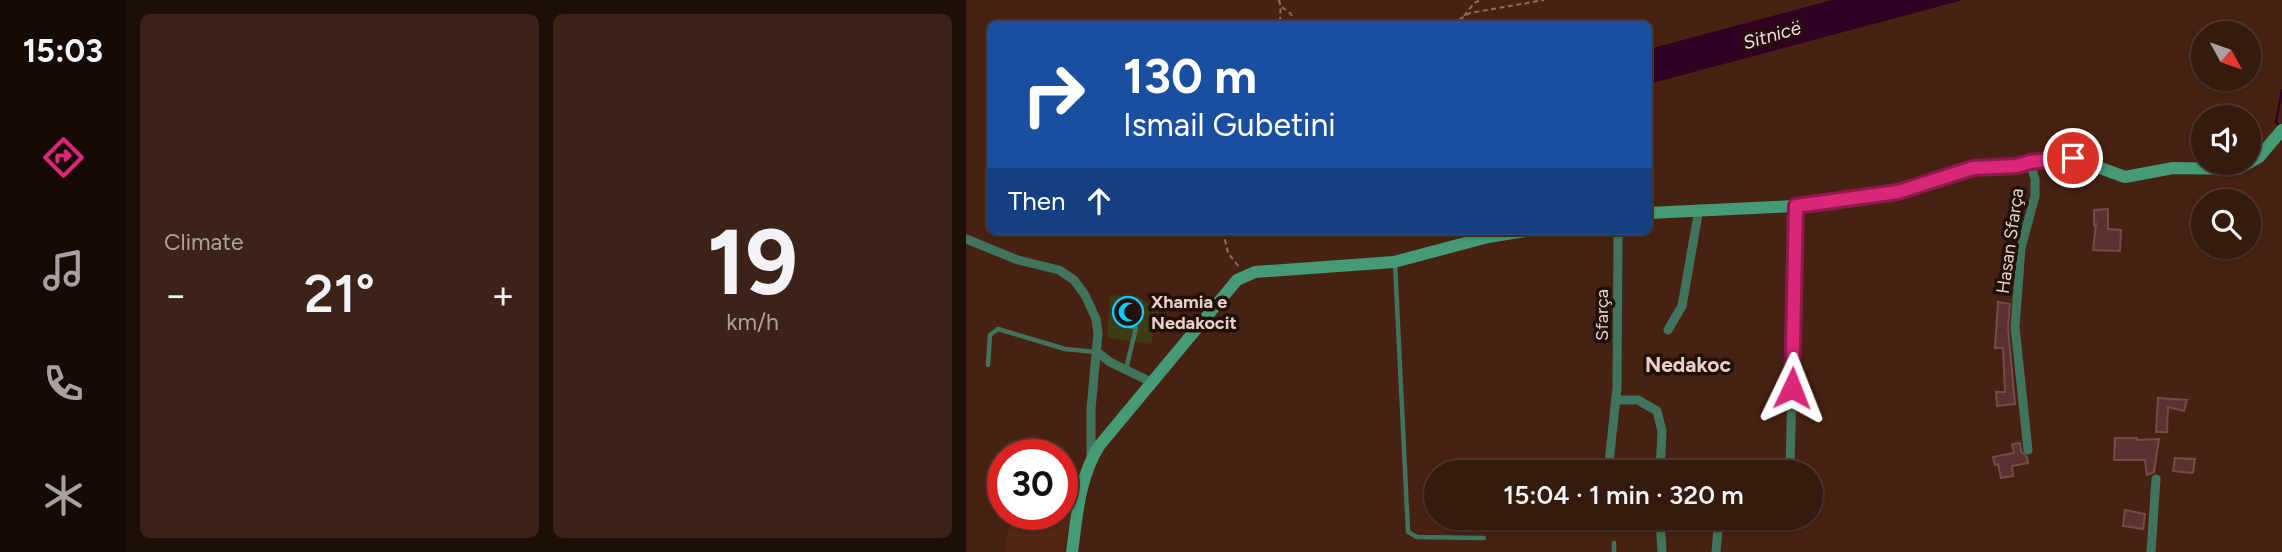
<!DOCTYPE html>
<html lang="en">
<head>
<meta charset="utf-8">
<style>
	:root { --surface:#351a0e; --page:#3d2317; --text:#f1f3f6; --muted:#aaa19e; --line:#4f382e; --accent:#db2777 }
	body { margin:0; font-family:Figtree,sans-serif; background:var(--page); color:var(--text); height:100vh; display:flex; flex-direction:column; font-size:26px; white-space:nowrap }
	* { box-sizing:border-box; margin:0 }
	p { font-size:23px; color:var(--muted) }
	.icon { flex:none; width:38px; height:38px; fill:none; stroke:currentColor; stroke-width:2; stroke-linecap:round; stroke-linejoin:round }
	.map { position:relative; flex:1; overflow:hidden }
	.drawer { display:flex; flex-direction:column; gap:14px; padding:14px; background:#1d0e08; width:840px }
	.drawer>* { flex:none }
	.top-card { position:absolute; left:21px; top:21px; width:665px; height:214px; border-radius:10px; box-shadow:0 2px 5px #0004,0 0 0 2px var(--line); background:#1a4fa0; color:#fff; overflow:hidden }
	.needle { width:46px; rotate:130deg }
	.buttons { position:absolute; left:1225px; top:21px; display:grid; gap:14px }
	.buttons a { display:grid; place-items:center; width:70px; height:70px; border-radius:50%; background:var(--surface); box-shadow:0 2px 5px #0004,0 0 0 2px var(--line); font-size:35px }
	.speed { position:absolute; left:21px; top:439px; display:flex; gap:14px; font-size:35px; font-weight:700; text-align:center }
	.speed>* { display:grid; place-content:center; width:91px; height:91px; border-radius:50%; background:var(--surface); box-shadow:0 2px 5px #0004,0 0 0 2px var(--line); line-height:1 }
	.speed .limit { border:10px solid #d22; background:#fff; color:#111 }
	.pin { position:absolute; display:grid; place-items:center; width:60px; height:60px; color:#fff; margin:-30px; border:4px solid #fff; border-radius:50%; box-shadow:0 2px 7px #0007 }
	.me { position:absolute; width:77px; margin:-38px; rotate:2deg; stroke-linejoin:round; filter:drop-shadow(0 0 5px #0008) }
	.turn { display:flex; align-items:center; gap:24px; height:147px; padding:0 21px; font-size:32px }
	.turn .icon { width:91px; height:91px; stroke-width:2.5 }
	.turn b { display:block; font-size:49px; line-height:60px }
	.then { display:flex; align-items:center; height:66px; padding:0 21px; background:#0003; gap:14px; font-size:26px }
	.big { font-size:52px; font-weight:600; line-height:1.1 }
	.drawer .widget { flex:1; display:flex; flex-direction:column; justify-content:center; gap:10px; min-width:0; padding:0 24px; border-radius:10px; background:var(--page) }
	.drawer .dial { align-items:center; gap:0 }
	.dial b { font-size:91px; line-height:1 }
	.heat { display:flex; justify-content:space-between; align-items:center; font-size:38px; direction:ltr }
	.drawer .tiles { flex:1; display:grid; gap:14px; grid-template-columns:repeat(2,1fr) }
	.trip { position:absolute; left:458px; top:460px; width:399px; height:70px; border-radius:35px; background:var(--surface); box-shadow:0 2px 5px #0004,0 0 0 2px var(--line); font-weight:600; line-height:70px; text-align:center }
	main { display:flex; flex:1; min-height:0 }
	.tabs { display:flex; flex-direction:column; width:126px; justify-content:space-around; align-items:center; background:#150a06; color:var(--muted) }
	.tabs .icon { width:49px; height:49px }
	.tabs .selected { color:var(--accent) }
	.tabs b { font-size:32px; color:var(--text) }
	.map>svg:first-child { display:block }
	.built { fill:#532714 }
	.green { fill:#3e3a11 }
	.water { fill:#320023 }
	.lines { fill:none; stroke-linecap:round; stroke-linejoin:round }
	.stream { stroke:#320023; stroke-width:2.5 }
	.building { fill:#5c3230; stroke:#774a47; stroke-width:2 }
	.path { stroke:#8c6d60; stroke-width:2; stroke-dasharray:5 3.5; stroke-linecap:butt }
	.lane { stroke:#40745d; stroke-width:4.5 }
	.street { stroke:#40745d; stroke-width:9 }
	.secondary { stroke:#449b76; stroke-width:12 }
	.route-casing { stroke:#8e194d; stroke-width:18 }
	.route { stroke:#db2777; stroke-width:12 }
	.labels { text-anchor:middle; dominant-baseline:central; stroke-width:7; stroke-linejoin:round; paint-order:stroke }
	.street-label { font-size:18px; fill:#e8d0c6; stroke:#22110a }
	.poi-label { font-size:18px; font-weight:bold; fill:#e8d0c6; stroke:#22110a; text-anchor:start }
	.water-label { font-size:19px; font-style:italic; fill:#fad6ea; stroke:#22110a }
	.quarter-label { font-size:21px; font-weight:bold; fill:#e8d0c6; stroke:#22110a }
</style>
</head>
<body>
<main>
<nav class="tabs">
<b>15:03</b>
<svg class="icon selected" aria-label="directions" viewBox="0 0 24 24"><path d="M12 3l9 9-9 9-9-9zM9 14v-3h6M13 9l2 2-2 2"/></svg>
<svg class="icon" aria-label="music" viewBox="0 0 24 24"><path d="M9 18V5l10-2v13"/><circle cx="6" cy="18" r="3"/><circle cx="16" cy="16" r="3"/></svg>
<svg class="icon" aria-label="phone" viewBox="0 0 24 24"><path d="M5 4h4l2 5-3 2q2 4 5 5l2-3 5 2v4C11 20 4 13 5 4z"/></svg>
<svg class="icon" aria-label="climate" viewBox="0 0 24 24"><path d="M12 3v18M4 7l16 10M4 17L20 7"/></svg>
</nav>
<section class="drawer">
<div class="tiles">
<div class="widget"><p>Climate</p>
<div class="heat"><a>−</a><b class="big">21°</b><a>+</a></div>
</div>
<div class="widget dial"><b>19</b><p>km/h</p></div>
</div>
</section>
<div class="map">
<svg width="1316" height="552" viewBox="0 0 1316 552">
	<rect width="100%" height="100%" fill="#472213"/>
	<path class="built" d="M96 512 104 513 98 552H38L46 515 96 514Z"/>
	<path class="green" d="M144 295 172 297 192 310 185 344 141 338Z"/>
	<path class="water" d="M866 0H997L683 84V49Z"/>
	<g class="lines">
		<path class="stream" d="M1314 127 1310 122 1316 90"/>
	</g>
	<g class="building">
		<path d="M1142 209V229L1155 230 1154 251 1127 250 1130 224 1128 225V210Z"/>
		<path d="M1032 302 1044 304 1042 327 1049 404 1031 406 1030 392H1039L1037 348H1029Z"/>
		<path d="M151 304 174 309 172 320 149 316Z"/>
		<path d="M1192 398 1221 400 1218 411 1202 407 1201 432H1190Z"/>
		<path d="M1149 438H1171V440L1193 439 1188 472 1181 475 1179 460H1148Z"/>
		<path d="M1054 443 1055 451 1061 457 1062 463 1046 466 1047 476 1035 478 1032 464 1029 465 1027 457 1048 453 1046 444Z"/>
		<path d="M1209 458 1229 459 1227 473 1207 471Z"/>
		<path d="M1159 510 1179 514 1177 529 1157 526Z"/>
	</g>
	<g class="lines">
		<g class="path">
			<path d="M313 0C316 8 313 16 315 24"/>
			<path d="M316 7 325 14 328 24"/>
			<path d="M498 16 508 3 515 0"/>
			<path d="M329 23 348 24"/>
			<path d="M486 24 504 13 578 0"/>
			<path d="M257 231 262 253 273 267"/>
		</g>
		<g class="lane">
			<path d="M429 263 442 532 451 537 518 538"/>
			<path d="M22 365 24 335 32 329 99 349 130 352"/>
			<path d="M160 369 170 328 161 325"/>
			<path d="M648 552V543"/>
		</g>
		<g class="street">
			<path d="M0 239 52 260 93 270 108 280 119 295 130 319 132 333 125 409V458"/>
			<path d="M702 330 716 306 733 209"/>
			<path d="M131 352 144 362 185 382"/>
			<path d="M650 400H672L691 411 696 431 694 472"/>
			<path d="M1062 450 1049 327 1055 248 1069 196V179L1064 162"/>
			<path d="M642 472 651 388 652 231"/>
			<path d="M824 472 830 206"/>
			<path d="M694 518 696 552"/>
			<path d="M750 552 753 518"/>
			<path d="M1185 552 1190 479"/>
		</g>
		<g class="secondary">
			<path d="M682 213 830 206 932 193 1008 168 1051 166 1107 158 1159 177 1207 168 1272 169 1293 157 1316 130"/>
			<path d="M106 552C111 516 113 478 133 446L271 280 289 272 428 262 522 237 560 231"/>
		</g>
	</g>
	<g class="lines">
		<g class="route-casing">
			<path id="route" d="M826 388 830 206 932 192 1007 168 1051 166 1064 162 1107 158"/>
		</g>
		<use href="#route" class="route"/>
	</g>
	<defs>
		<g id="mosque-ring" transform="scale(1.575)"><circle r="9.5" fill="#22110a" stroke="#0dcafa" stroke-width="1.5"/><path d="M3.5-4.9A6 6 0 1 0 3.5 4.9A5 5 0 1 1 3.5-4.9Z" fill="#0dcafa"/></g>
	</defs>
	<g fill-rule="evenodd">
		<use href="#mosque-ring" x="162" y="312"/>
	</g>
	<g class="labels">
		<g class="street-label">
			<text transform="translate(1044 241) rotate(-82)">Hasan Sfarça</text>
			<text transform="translate(636 315) rotate(-90)">Sfarça</text>
		</g>
		<g class="poi-label">
			<text x="185" y="302">Xhamia e<tspan x="185" dy="21">Nedakocit</tspan></text>
		</g>
		<g class="water-label">
			<text transform="translate(806 35) rotate(-16)">Sitnicë</text>
		</g>
		<g class="quarter-label">
			<text x="722" y="364">Nedakoc</text>
		</g>
	</g>
</svg>
<div class="buttons">
<a><svg class="needle" viewBox="-14 -14 28 28"><path d="M0-13l5 13h-10z" fill="#e53935"/><path d="M0 13l5-13h-10z" fill="#aaa19e"/></svg></a>
<a><svg class="icon" aria-label="sound" viewBox="0 0 24 24"><path d="M4 9h4l5-4v14l-5-4H4zM17 9q2 3 0 6"/></svg></a>
<a><svg class="icon" aria-label="search" viewBox="0 0 24 24"><circle cx="10" cy="10" r="6"/><path d="M15 15l6 6"/></svg></a>
</div>
<div class="speed"><div class="limit">30</div></div>
<div class="pin" style="left:1107px;top:158px;background:#d93025"><svg class="icon" aria-label="arrive" viewBox="0 0 24 24"><path d="M6 21V4h12l-3 4 3 4H6"/></svg></div>
<svg class="me" style="left:826px;top:388px" viewBox="-20 -20 40 40"><path d="M0-17L14 15 0 8-14 15z" fill="#db2777" stroke="#fff" stroke-width="4"/></svg>
<div class="trip">15:04 · 1 min · 320 m</div>
<div class="top-card">
<div class="turn"><svg class="icon" aria-label="right" viewBox="0 0 24 24"><path d="M7 20v-9h11M14 6l5 5-5 5"/></svg><div><b>130 m</b>Ismail Gubetini</div></div>
<div class="then">Then<svg class="icon" aria-label="ahead" viewBox="0 0 24 24"><path d="M12 20V5M6 11l6-6 6 6"/></svg></div>
</div>
</div>
</main>
</body>
</html>
